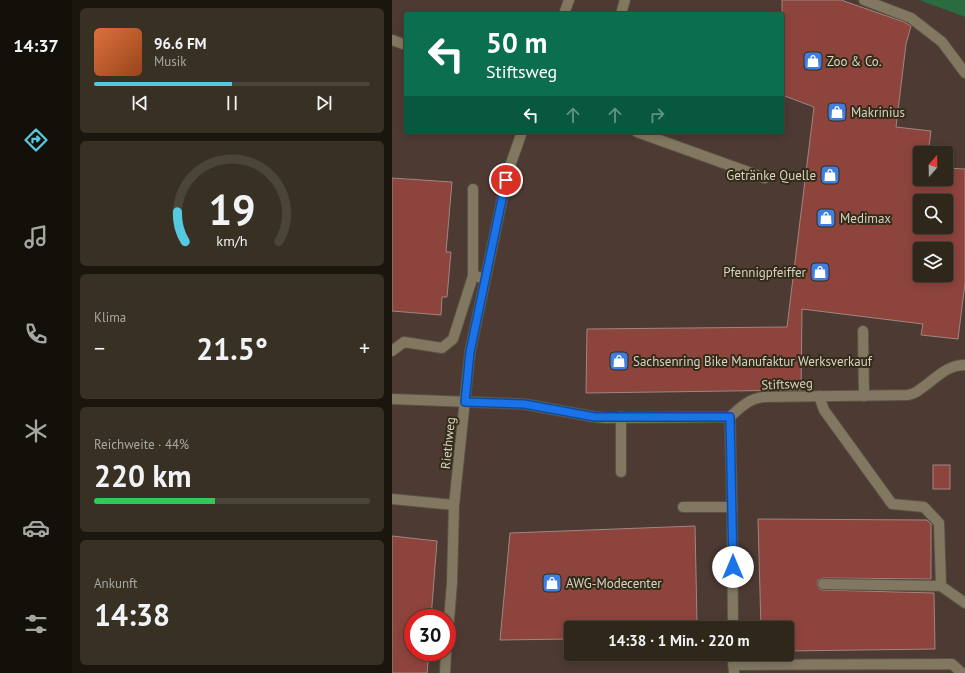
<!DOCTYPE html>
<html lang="de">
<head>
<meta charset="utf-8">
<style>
	:root { --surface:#2f281a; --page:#373023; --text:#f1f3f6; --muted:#a7a6a2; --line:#4a4439; --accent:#56c9e1 }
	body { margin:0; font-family:"PT Sans",sans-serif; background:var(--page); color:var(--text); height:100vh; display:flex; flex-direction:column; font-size:15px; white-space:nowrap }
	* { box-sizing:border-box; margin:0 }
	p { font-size:13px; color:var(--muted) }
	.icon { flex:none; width:22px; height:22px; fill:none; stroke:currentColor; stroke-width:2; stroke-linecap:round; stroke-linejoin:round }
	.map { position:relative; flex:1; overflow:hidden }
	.details { display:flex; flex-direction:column; gap:8px; padding:8px; background:#1a160e; width:320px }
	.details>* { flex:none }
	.top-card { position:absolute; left:12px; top:12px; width:380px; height:122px; border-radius:4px; box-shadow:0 2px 10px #0003,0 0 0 1px var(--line); background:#0b6e4f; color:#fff; overflow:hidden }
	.needle { width:26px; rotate:20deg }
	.controls { position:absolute; left:521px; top:146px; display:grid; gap:8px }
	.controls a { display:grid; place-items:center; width:40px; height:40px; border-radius:4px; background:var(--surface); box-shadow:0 2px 10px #0003,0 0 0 1px var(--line); font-size:20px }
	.speed { position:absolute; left:12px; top:609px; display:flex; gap:8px; font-size:20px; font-weight:700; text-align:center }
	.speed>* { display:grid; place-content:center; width:52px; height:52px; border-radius:50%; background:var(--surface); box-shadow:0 2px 10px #0003,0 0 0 1px var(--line); line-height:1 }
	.speed .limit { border:6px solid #d22; background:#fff; color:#111 }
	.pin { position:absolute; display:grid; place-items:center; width:34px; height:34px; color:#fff; margin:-17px; border:2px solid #fff; border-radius:50%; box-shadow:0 1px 4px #0007 }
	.me { position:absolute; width:44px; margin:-22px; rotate:0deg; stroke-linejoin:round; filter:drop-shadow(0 0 3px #0008) }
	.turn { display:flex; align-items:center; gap:14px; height:84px; padding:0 16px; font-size:18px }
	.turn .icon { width:52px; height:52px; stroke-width:2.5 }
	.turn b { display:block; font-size:28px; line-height:34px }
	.lanes { display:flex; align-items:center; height:38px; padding:0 16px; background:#0003; justify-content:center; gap:20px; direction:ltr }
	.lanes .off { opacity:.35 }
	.big { font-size:30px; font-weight:600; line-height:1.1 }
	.details .tile { flex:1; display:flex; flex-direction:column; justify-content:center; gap:6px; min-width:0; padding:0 14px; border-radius:6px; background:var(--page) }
	.details .dial { align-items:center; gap:0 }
	.dial svg { height:104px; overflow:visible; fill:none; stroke:var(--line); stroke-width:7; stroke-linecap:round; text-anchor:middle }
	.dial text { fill:var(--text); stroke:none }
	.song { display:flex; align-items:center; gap:12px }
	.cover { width:48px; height:48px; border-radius:6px; background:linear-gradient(135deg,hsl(20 70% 55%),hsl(20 70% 35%)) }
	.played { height:4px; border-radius:2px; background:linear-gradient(90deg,var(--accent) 50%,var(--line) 50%) }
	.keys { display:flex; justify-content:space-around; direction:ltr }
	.heat { display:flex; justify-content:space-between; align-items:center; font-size:22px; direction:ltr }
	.charge { height:6px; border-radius:3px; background:linear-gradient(90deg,#34c759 44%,var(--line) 0) }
	.trip { position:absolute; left:172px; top:621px; width:230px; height:40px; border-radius:4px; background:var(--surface); box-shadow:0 2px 10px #0003,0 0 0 1px var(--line); font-weight:600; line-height:40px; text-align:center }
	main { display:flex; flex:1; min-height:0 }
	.tabs { display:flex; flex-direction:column; width:72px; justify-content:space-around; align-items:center; background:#13100a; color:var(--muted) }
	.tabs .icon { width:28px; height:28px }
	.tabs .on { color:var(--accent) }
	.tabs b { font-size:18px; color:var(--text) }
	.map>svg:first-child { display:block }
	.commercial { fill:#4d3a33; fill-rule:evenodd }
	.green { fill:#2a6c40 }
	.building { fill:#8d443d; stroke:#a18581; fill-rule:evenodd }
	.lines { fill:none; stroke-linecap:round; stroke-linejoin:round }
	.lane-casing { stroke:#5a5342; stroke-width:12 }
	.street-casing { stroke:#5a5342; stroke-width:12 }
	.lane { stroke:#827862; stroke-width:10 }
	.street { stroke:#827862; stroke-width:10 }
	.route-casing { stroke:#114b97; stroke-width:10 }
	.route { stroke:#1a73e8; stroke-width:7 }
	.labels { text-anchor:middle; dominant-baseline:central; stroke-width:4; stroke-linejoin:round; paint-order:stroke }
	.poi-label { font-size:13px; fill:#d7d2c6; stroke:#342c18; text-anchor:start }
	.street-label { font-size:13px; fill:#d7d2c6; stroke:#342c18 }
</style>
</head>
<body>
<main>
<nav class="tabs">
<b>14:37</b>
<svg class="icon on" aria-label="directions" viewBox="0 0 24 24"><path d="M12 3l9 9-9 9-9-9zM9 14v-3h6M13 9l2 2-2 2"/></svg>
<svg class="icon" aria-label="music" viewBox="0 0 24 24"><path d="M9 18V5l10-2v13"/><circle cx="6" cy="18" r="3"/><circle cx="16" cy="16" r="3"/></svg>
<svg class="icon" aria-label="phone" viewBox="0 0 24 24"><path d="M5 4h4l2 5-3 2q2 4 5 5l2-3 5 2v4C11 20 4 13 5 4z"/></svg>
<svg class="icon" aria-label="climate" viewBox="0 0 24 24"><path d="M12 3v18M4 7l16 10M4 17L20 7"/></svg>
<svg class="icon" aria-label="car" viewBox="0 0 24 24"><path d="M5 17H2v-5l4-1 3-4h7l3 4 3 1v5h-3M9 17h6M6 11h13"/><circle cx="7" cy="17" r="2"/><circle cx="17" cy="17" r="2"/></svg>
<svg class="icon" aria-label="filters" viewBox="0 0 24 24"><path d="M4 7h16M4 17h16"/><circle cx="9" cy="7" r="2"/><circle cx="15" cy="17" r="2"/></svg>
</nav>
<section class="details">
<div class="tile">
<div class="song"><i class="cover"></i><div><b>96.6 FM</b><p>Musik</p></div></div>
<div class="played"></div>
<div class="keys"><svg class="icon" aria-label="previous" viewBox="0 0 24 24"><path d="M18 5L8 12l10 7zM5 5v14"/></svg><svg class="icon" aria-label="pause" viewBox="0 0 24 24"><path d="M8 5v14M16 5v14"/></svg><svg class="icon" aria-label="next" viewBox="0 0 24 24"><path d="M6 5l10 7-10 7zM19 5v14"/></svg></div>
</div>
<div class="tile dial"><svg viewBox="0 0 100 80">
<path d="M14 69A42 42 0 1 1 86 69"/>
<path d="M14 69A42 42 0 0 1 8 46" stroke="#56c9e1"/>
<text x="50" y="56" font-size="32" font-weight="700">19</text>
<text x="50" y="72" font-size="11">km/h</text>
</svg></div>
<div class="tile"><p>Klima</p>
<div class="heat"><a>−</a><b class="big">21.5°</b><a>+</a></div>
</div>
<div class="tile"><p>Reichweite · 44%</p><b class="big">220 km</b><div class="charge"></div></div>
<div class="tile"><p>Ankunft</p><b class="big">14:38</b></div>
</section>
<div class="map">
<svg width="573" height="673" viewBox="0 0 573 673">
	<rect width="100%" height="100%" fill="#3f3622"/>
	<path class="commercial" d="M0 0H527L573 17V673H0ZM14 14H390V132H14ZM528 153H554V179H528ZM528 201H554V227H528ZM528 249H554V275H528ZM21 618H55V652H21ZM179 628H395V654H179Z"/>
	<path class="green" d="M527 0H573V17Z"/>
	<g class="building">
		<path d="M390 0H449L512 22 519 26 514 44 504 127 539 131 536 153H528V179H554V168L573 169V283L566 339 529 335 531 324 410 309 409 390 194 393 195 329 395 327 422 107 390 95ZM528 201H554V227H528ZM528 249H554V275H528Z"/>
		<path d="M0 178 60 182 54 252H59L55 297H50L49 315 0 311Z"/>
		<rect x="541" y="465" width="17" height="24"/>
		<path d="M366 519 535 520 539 524V579L431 578 426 580 425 584 427 589 431 590 542 593 543 649 395 651V628H369Z"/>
		<path d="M303 526 305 622 233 624V628H179V639L108 640 118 533Z"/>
		<path d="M0 536 45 541 39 618H21V652H37L35 673H0Z"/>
	</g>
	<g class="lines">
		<g class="lane-casing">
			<g id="lane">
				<path d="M472 0 519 18 550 42 573 73"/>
				<path d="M229 14 233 0"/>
				<path d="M81 189V276L87 277"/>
				<path d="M471 331 472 396"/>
				<path d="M0 351 12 342 50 348 61 339 81 276"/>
				<path d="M427 396 432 410 500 504 532 507 547 523 549 586 573 603"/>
				<path d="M229 417V472"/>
				<path d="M291 507H340"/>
				<path d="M431 584 549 586"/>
				<path d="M341 665 560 664 570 673"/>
			</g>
		</g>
		<g class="street-casing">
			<g id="street">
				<path d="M172 14 177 0"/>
				<path d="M0 40 14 45"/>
				<path d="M245 132 373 178"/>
				<path d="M0 399 132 404 203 417 214 418 338 417C349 407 356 399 372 397L516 395C520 394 524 393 527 390 543 380 553 365 573 365"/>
				<path d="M338 417 340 507 341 628"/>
				<path d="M0 499 62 505"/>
				<path d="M55 644 60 583 62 505 78 352 111 195 118 166 130 132"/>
				<path d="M341 654 342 673"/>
				<path d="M53 673 54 652"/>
			</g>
		</g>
		<use href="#lane" class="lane"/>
		<use href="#street" class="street"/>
	</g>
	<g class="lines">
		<g class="route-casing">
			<path id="route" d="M114 180 78 352 73 402 132 404 203 417H338L341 567"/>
		</g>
		<use href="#route" class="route"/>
	</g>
	<defs>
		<g id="shop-square" transform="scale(1)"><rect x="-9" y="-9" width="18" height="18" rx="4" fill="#3f7fe0" stroke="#342c18"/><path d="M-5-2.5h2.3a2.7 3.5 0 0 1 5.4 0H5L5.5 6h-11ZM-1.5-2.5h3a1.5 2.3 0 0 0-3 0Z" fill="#fff"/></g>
	</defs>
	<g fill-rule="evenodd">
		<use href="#shop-square" x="421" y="61"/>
		<use href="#shop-square" x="445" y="112"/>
		<use href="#shop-square" x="438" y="175"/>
		<use href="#shop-square" x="434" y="218"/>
		<use href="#shop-square" x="428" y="272"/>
		<use href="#shop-square" x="227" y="361"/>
		<use href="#shop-square" x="160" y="583"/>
	</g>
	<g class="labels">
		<g class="poi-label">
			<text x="435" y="61">Zoo &amp; Co.</text>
			<text x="459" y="112">Makrinius</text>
			<text x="424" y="175" text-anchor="end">Getränke Quelle</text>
			<text x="448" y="218">Medimax</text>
			<text x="414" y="272" text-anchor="end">Pfennigpfeiffer</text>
			<text x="241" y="361">Sachsenring Bike Manufaktur Werksverkauf</text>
			<text x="174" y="583">AWG-Modecenter</text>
		</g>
		<g class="street-label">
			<text transform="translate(395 384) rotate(-2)">Stiftsweg</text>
			<text transform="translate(56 443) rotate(-84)">Riethweg</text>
		</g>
	</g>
</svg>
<div class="controls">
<a><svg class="needle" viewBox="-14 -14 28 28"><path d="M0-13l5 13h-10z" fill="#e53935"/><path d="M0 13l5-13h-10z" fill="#a7a6a2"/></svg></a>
<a><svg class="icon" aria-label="search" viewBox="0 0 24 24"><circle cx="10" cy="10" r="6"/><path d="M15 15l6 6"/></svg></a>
<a><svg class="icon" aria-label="layers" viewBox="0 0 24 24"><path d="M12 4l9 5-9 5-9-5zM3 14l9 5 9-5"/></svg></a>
</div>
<div class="speed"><div class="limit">30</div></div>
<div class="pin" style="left:114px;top:180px;background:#d93025"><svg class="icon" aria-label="arrive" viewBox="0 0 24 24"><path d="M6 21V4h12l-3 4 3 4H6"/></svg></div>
<svg class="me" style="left:341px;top:567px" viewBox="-20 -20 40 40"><circle r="19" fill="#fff"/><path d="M0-13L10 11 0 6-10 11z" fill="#1a73e8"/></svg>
<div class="trip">14:38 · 1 Min. · 220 m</div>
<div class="top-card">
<div class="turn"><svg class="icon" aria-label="left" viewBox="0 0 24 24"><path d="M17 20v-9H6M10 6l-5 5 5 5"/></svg><div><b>50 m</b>Stiftsweg</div></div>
<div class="lanes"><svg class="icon" aria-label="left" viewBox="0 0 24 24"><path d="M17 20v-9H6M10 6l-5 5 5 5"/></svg><svg class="icon off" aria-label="ahead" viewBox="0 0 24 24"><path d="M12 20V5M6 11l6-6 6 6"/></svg><svg class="icon off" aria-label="ahead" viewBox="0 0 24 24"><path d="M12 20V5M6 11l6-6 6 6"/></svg><svg class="icon off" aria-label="right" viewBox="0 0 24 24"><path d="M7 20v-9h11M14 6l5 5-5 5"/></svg></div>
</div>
</div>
</main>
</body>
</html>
